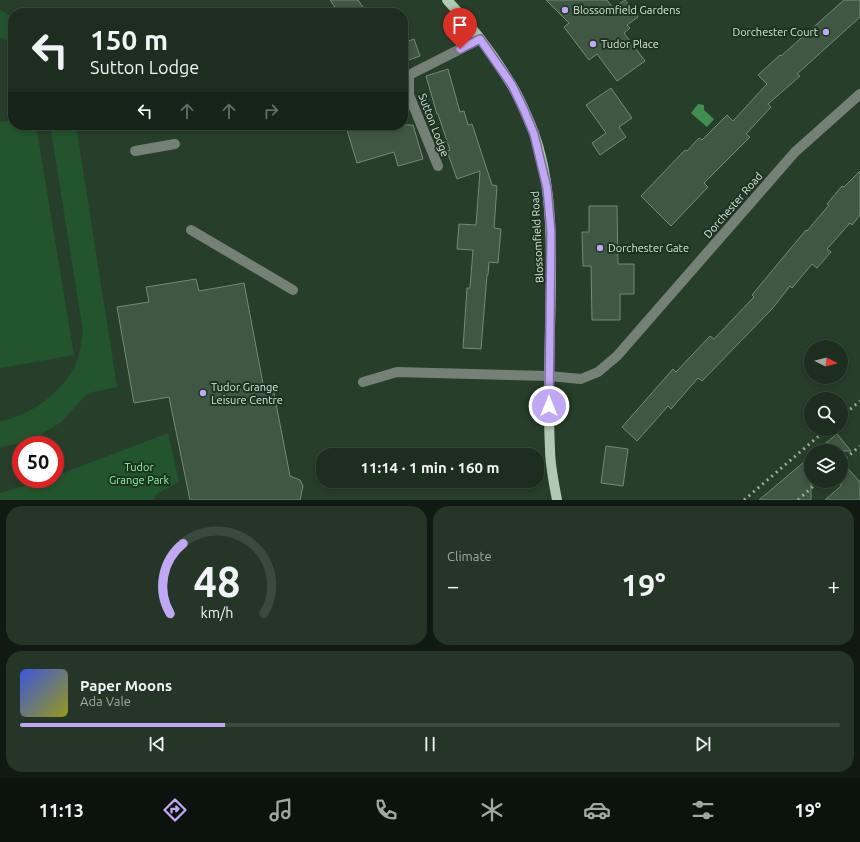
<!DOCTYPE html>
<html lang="en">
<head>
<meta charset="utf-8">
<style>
	:root { --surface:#1d2e20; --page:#253629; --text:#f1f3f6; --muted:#a0a8a5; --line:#3b4a3e; --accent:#c0a8f4 }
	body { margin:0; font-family:Ubuntu,sans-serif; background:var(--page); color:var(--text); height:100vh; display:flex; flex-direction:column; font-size:15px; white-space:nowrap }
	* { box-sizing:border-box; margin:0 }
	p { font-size:13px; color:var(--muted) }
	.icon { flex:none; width:22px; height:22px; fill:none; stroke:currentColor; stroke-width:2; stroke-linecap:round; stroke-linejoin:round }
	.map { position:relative; height:500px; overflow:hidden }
	.drawer { display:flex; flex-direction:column; gap:6px; padding:6px; background:#101912; flex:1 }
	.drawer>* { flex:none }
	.hud { position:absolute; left:8px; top:8px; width:400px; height:122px; border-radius:16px; box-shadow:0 2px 6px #0003,0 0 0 1px var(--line); background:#1d2e20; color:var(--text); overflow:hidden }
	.needle { width:26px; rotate:96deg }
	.tools { position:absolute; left:804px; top:340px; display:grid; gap:8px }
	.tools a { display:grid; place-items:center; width:44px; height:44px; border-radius:50%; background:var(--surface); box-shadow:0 2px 6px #0003,0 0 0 1px var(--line); font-size:20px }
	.speed { position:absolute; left:12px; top:436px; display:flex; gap:8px; font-size:20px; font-weight:700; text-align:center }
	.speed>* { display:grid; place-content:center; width:52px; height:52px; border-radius:50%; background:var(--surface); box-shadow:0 2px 6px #0003,0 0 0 1px var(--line); line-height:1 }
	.speed .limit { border:6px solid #d22; background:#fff; color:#111 }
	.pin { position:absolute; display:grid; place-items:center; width:34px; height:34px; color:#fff; margin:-41px -17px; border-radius:50% 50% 50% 0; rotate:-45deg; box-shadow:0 0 4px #0007 }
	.pin .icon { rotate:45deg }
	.me { position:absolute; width:44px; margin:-22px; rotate:0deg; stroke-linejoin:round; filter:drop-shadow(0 0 3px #0008) }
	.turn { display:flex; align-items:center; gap:14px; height:84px; padding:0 16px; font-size:18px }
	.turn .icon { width:52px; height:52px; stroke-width:2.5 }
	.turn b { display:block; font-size:28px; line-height:34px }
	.lanes { display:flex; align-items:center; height:38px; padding:0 16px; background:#0003; justify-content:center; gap:20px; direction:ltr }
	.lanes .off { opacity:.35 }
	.big { font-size:30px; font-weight:700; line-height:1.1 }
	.drawer .widget { flex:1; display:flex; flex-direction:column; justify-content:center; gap:6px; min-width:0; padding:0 14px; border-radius:16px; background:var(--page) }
	.drawer .dial { align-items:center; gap:0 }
	.dial svg { height:104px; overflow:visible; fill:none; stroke:var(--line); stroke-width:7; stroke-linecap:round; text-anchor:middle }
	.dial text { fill:var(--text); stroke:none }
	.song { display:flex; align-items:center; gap:12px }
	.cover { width:48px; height:48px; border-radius:6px; background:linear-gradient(135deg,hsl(230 70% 55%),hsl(60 70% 35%)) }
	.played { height:4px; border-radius:2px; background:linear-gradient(90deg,var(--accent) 25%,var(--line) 25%) }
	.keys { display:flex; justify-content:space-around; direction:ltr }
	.heat { display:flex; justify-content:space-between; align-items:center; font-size:22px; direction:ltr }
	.drawer .tiles { flex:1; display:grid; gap:6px; grid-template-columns:1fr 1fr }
	.widget:last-child { grid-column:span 2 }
	.trip { position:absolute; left:316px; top:448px; width:228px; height:40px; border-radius:16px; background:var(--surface); box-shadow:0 2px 6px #0003,0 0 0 1px var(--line); font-weight:700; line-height:40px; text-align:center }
	.dock { display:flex; height:64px; justify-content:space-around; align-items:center; background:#0c120d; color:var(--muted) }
	.dock .icon { width:28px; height:28px }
	.dock .on { color:var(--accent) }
	.dock b { font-size:18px; color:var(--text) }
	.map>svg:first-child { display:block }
	.green { fill:#22552d }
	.water { fill:#408f50 }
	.building { fill:#405743; stroke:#738c76 }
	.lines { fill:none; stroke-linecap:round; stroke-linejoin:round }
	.minor { stroke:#758076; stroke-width:10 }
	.major { stroke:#b1c8b3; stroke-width:10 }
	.rail { stroke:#98aa9a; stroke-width:3; stroke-dasharray:2 4; stroke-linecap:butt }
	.route-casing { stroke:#7d6d9f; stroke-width:10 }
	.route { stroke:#c0a8f4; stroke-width:7 }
	.poi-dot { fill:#c0a8f4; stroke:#1d3321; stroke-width:1.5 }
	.labels { text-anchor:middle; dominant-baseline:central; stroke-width:4; stroke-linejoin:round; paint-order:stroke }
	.poi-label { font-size:11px; fill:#d8e6d9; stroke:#1d3321; text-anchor:start }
	.street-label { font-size:11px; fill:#d8e6d9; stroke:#1d3321 }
	.park-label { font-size:11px; fill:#91f8a2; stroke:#1d3321 }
</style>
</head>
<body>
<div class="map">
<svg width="860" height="500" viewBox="0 0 860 500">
	<rect width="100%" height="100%" fill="#273e2a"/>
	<g class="green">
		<path d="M0 10 13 17V46L7 40 0 37Z"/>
		<path d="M13 120V125H36L74 355 0 368V122Z"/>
		<path d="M50 125H76L117 387 88 393 60 423 29 441 0 447V421C30 417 69 388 78 358 81 349 81 340 83 331Z"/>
		<path d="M168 433 179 482 156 494 154 500H0V493L48 479H55V476Z"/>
	</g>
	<path class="water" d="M698 104 704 105V110L714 119 707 127 691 113Z"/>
	<g class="building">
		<path d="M330 0H358L367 13H339Z"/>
		<path d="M546 0H607L613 8 625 0 638 17 627 25 630 28 624 33 645 61 617 81 597 54 589 60 564 27 569 23Z"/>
		<path d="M844 0H860V17L797 74 800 76 768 104 771 107 746 134 750 137 704 183 708 187 671 226 641 196 685 150 687 151 699 138 702 140 727 115 733 121 767 84 758 75 780 55 781 56Z"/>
		<path d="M414 39 420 56 403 62V43Z"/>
		<path d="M448 69 460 112 464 111 468 125 472 124 492 185 497 186 494 228 501 229 498 263 489 262 488 275H487L481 349 463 348 467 288H470L473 250 457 249 459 224 476 225 480 171 457 179 447 151 450 150 438 114H437L426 76Z"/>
		<path d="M611 88 632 118 619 127 626 137 600 155 592 143 606 133 586 105Z"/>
		<path d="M366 125H413L423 159 398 166 394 152 357 163 347 130Z"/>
		<path d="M860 171V215L852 225 850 223 827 249 831 252 817 268 812 264 792 288 790 286 772 309 702 381 698 378 671 409 668 406 637 441 622 427 673 369 676 372 710 336 714 339 754 297 752 295 806 230 807 231 829 205 827 204 842 186 844 187Z"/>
		<path d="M589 206H617L618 264H634V294H620V320H592L591 266H583L582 232H589Z"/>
		<path d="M196 279 199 291 244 283 264 389 273 388 290 476 300 480 303 486 300 500H190L169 397 134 403 117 307 149 302 146 287Z"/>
		<path d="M837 434 851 451H816Z"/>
		<path d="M606 446 628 449 623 486 601 483Z"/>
		<path d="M811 456V500H759Z"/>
		<path d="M841 461 860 482V500H825L841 486Z"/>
	</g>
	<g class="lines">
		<g class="minor">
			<path d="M135 151 175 144"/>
			<path d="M438 166 409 95V75L480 39"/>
			<path d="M191 230 293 290"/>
			<path d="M363 382 397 372 549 376 581 379 598 372 617 356 795 152 860 94"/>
		</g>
		<path class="major" d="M447 0C471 25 493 54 511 84 520 98 528 118 534 133 549 175 551 221 551 265 551 326 547 388 550 449 550 466 554 483 557 500"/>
		<g class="rail">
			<path d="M841 417 860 401"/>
			<path d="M841 462 860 446"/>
			<path d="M744 500 827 429"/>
			<path d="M798 500 819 481"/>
		</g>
	</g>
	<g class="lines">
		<g class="route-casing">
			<path id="route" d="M460 49 480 39 512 85 524 110 534 134 547 188 551 232 549 406"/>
		</g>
		<use href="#route" class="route"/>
	</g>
	<g class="poi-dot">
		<circle cx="565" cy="10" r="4"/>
		<circle cx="826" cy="32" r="4"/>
		<circle cx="593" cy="44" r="4"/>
		<circle cx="600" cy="248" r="4"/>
		<circle cx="203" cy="393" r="4"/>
	</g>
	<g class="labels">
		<g class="poi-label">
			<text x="573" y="10">Blossomfield Gardens</text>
			<text x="818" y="32" text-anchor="end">Dorchester Court</text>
			<text x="601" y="44">Tudor Place</text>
			<text x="608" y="248">Dorchester Gate</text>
			<text x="211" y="387">Tudor Grange<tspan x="211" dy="13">Leisure Centre</tspan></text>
		</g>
		<g class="street-label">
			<text transform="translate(434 125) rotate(69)">Sutton Lodge</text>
			<text transform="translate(733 205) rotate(-49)">Dorchester Road</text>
			<text transform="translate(537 237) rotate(-93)">Blossomfield Road</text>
		</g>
		<g class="park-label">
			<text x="139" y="467">Tudor<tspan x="139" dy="13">Grange Park</tspan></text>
		</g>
	</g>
</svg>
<div class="tools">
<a><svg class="needle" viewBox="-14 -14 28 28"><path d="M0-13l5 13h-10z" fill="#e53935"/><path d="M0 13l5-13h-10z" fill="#a0a8a5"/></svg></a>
<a><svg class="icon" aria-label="search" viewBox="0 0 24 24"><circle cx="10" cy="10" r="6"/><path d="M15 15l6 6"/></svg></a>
<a><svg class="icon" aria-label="layers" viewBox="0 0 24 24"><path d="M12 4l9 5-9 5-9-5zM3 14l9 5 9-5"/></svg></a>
</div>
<div class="speed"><div class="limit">50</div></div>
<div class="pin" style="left:460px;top:49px;background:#d93025"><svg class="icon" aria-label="arrive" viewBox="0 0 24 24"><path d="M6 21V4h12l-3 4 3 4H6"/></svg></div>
<svg class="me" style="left:549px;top:406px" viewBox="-20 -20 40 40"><circle r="17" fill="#c0a8f4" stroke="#fff" stroke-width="3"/><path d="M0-11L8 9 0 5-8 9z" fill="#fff"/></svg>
<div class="trip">11:14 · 1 min · 160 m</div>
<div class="hud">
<div class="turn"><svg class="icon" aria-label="left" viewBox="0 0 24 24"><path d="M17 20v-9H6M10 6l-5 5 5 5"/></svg><div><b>150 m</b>Sutton Lodge</div></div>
<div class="lanes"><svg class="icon" aria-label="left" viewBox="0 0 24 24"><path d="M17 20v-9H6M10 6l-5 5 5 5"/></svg><svg class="icon off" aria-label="ahead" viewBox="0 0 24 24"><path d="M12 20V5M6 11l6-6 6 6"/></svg><svg class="icon off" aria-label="ahead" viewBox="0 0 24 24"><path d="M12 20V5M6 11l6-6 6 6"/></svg><svg class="icon off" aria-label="right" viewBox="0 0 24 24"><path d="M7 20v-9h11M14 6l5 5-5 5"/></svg></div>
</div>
</div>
<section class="drawer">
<div class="tiles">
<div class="widget dial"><svg viewBox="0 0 100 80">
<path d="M14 69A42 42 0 1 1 86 69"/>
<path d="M14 69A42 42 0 0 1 24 15" stroke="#c0a8f4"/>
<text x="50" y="56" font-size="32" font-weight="700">48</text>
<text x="50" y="72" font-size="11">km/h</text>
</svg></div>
<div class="widget"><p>Climate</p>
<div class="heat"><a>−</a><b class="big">19°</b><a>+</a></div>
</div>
<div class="widget">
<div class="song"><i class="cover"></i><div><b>Paper Moons</b><p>Ada Vale</p></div></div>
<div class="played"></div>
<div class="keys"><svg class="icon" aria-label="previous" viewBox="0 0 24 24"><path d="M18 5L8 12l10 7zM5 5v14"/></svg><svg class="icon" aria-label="pause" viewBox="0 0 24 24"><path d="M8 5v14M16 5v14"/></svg><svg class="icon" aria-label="next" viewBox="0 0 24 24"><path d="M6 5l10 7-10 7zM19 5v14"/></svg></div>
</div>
</div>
</section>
<nav class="dock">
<b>11:13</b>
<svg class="icon on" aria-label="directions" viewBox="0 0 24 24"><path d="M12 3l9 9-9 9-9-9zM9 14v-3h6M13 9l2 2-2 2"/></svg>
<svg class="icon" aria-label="music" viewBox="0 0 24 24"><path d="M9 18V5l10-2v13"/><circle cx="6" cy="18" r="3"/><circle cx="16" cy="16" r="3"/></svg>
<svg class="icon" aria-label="phone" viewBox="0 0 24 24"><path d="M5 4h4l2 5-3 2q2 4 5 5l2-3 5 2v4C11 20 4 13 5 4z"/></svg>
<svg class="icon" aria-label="climate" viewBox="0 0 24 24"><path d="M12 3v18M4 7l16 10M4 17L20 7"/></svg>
<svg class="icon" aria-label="car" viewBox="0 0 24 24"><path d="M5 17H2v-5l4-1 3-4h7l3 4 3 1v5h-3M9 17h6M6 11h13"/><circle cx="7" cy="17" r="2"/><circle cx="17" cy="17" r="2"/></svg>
<svg class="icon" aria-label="filters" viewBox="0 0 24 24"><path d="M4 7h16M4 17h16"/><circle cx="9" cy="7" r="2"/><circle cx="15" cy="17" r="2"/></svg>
<b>19°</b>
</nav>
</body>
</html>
